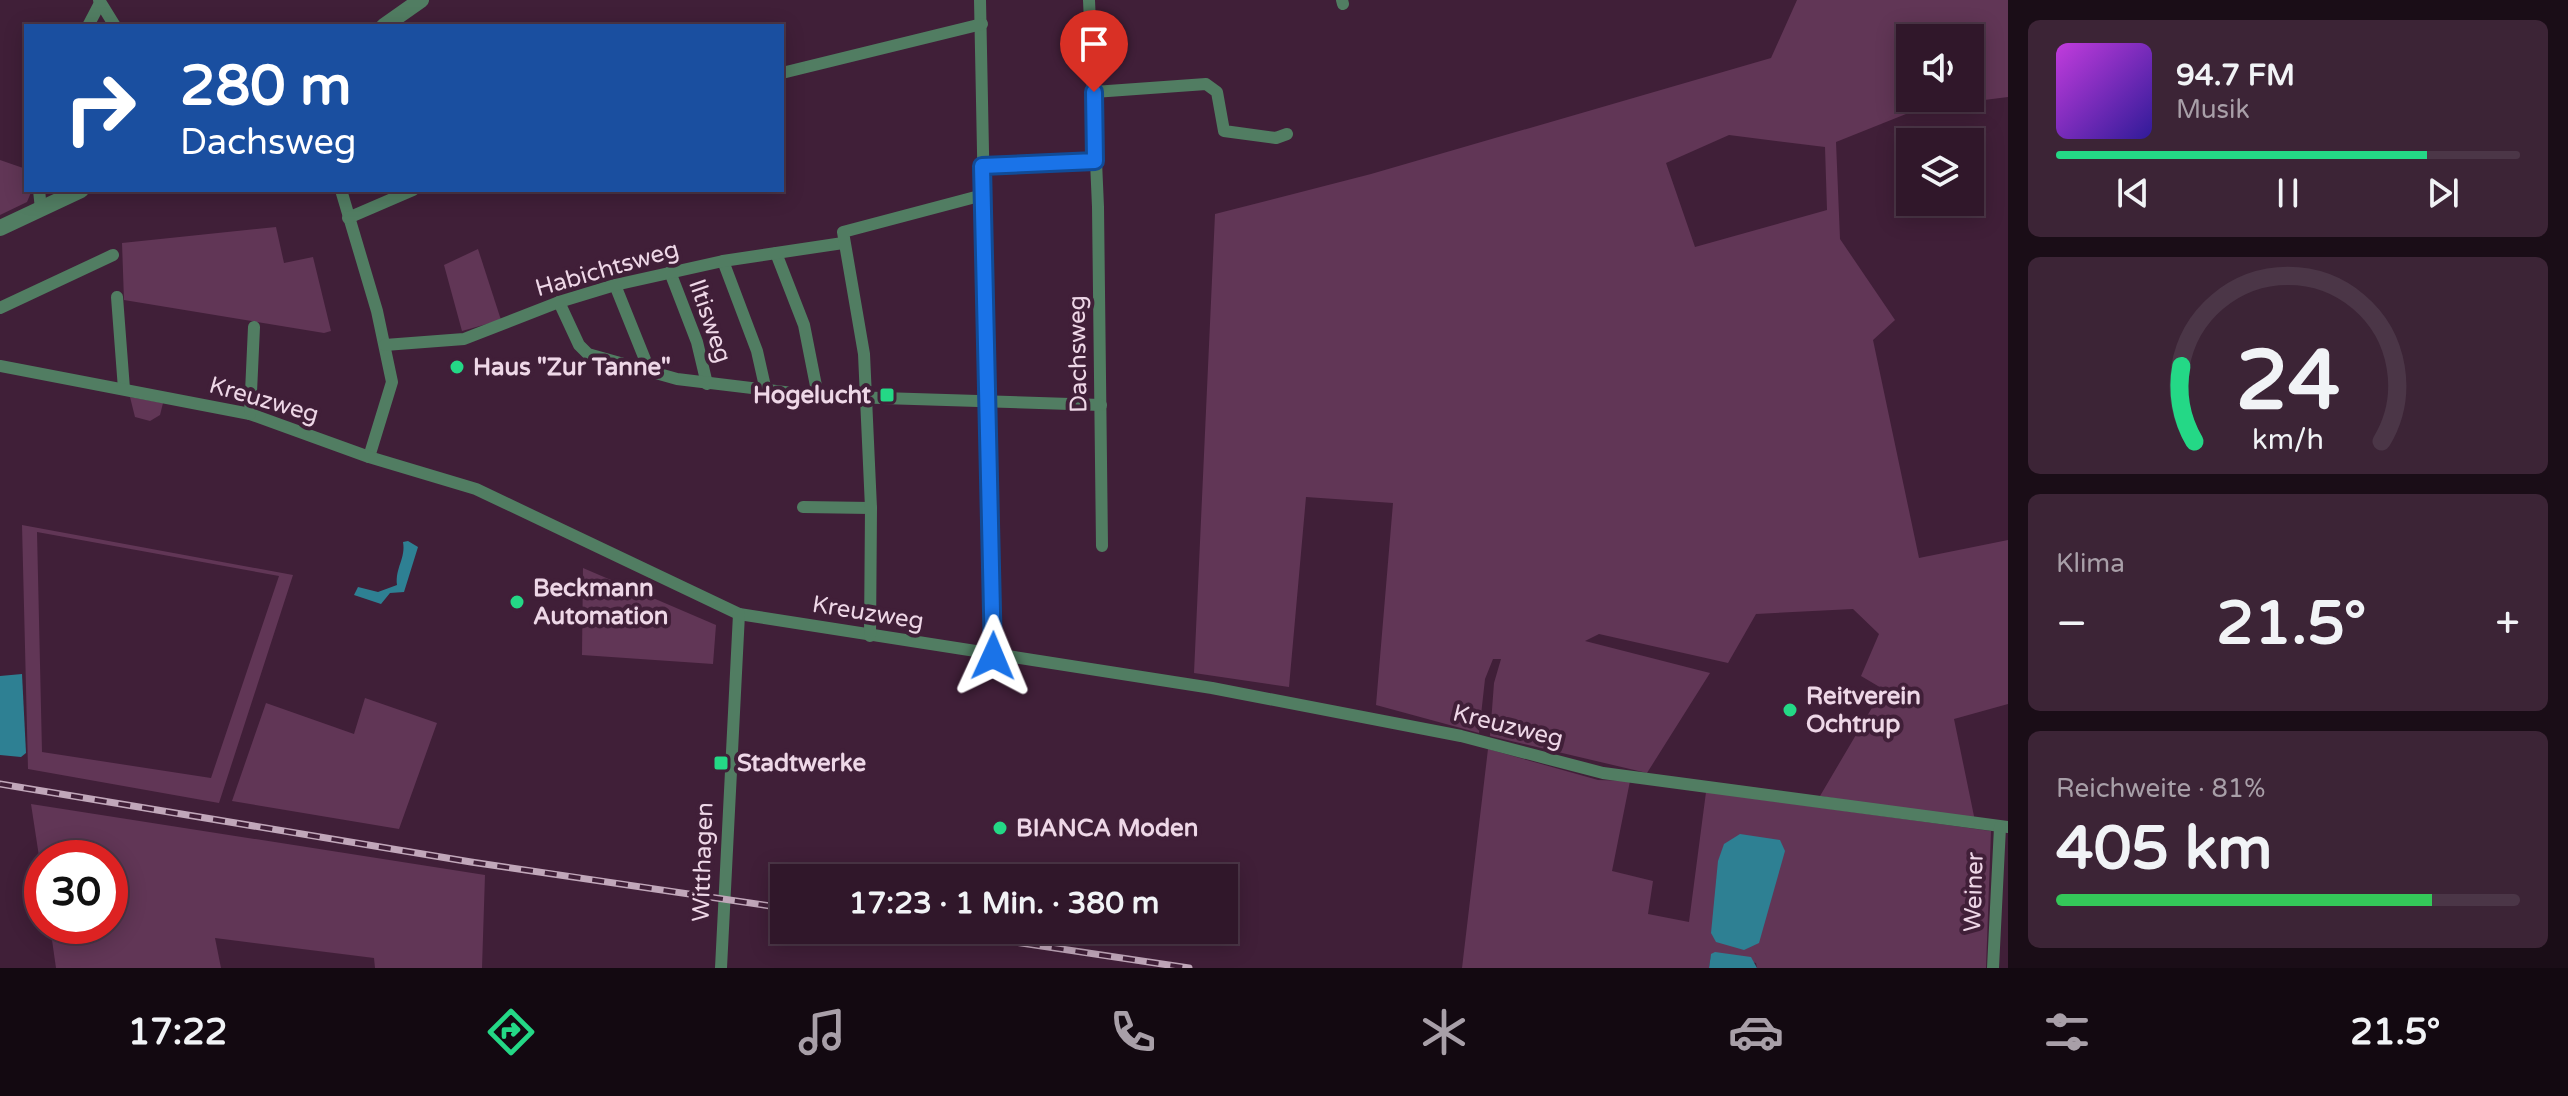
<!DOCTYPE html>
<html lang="de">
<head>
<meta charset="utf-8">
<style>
	:root { --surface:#30172a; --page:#3c2436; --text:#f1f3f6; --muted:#a89fa8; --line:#4b3647; --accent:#24d886 }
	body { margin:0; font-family:"Varela Round",sans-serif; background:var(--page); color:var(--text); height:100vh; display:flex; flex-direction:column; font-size:30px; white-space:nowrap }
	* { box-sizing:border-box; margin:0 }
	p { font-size:26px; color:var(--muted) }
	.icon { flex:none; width:44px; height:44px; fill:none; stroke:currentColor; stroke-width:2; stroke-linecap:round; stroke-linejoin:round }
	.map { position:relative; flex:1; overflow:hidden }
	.side { display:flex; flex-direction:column; gap:20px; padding:20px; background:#1a0d17; width:560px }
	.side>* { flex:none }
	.guide { position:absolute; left:24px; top:24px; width:760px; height:168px; border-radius:0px; box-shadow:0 4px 20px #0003,0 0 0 2px var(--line); background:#1a4fa0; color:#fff; overflow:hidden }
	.fabs { position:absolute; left:1896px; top:24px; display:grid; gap:16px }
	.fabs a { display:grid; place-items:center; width:88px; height:88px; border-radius:0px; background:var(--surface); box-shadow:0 4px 20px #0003,0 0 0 2px var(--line); font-size:40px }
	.speed { position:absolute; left:24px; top:840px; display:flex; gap:16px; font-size:40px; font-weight:700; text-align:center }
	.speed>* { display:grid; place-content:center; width:104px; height:104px; border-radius:50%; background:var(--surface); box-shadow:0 4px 20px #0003,0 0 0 2px var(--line); line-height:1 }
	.speed .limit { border:12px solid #d22; background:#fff; color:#111 }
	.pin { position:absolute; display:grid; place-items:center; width:68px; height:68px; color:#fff; margin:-82px -34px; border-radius:50% 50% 50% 0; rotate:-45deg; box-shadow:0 0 8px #0007 }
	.pin .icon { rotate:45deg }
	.me { position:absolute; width:88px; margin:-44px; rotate:1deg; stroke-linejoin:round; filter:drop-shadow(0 0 6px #0008) }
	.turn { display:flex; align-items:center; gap:28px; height:168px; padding:0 24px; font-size:36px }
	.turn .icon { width:104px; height:104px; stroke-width:2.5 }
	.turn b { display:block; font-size:56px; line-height:68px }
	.big { font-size:60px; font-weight:700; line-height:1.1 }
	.side .tile { flex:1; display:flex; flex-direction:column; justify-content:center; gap:12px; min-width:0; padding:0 28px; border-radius:12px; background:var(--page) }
	.side .dial { align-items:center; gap:0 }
	.dial svg { height:208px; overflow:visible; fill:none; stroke:var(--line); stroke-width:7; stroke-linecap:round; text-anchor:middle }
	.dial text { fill:var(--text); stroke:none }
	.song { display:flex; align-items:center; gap:24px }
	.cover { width:96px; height:96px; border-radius:12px; background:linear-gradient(135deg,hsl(290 70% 55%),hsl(250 70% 35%)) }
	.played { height:8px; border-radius:4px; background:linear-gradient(90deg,var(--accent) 80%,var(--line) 80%) }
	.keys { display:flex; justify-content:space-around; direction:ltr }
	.heat { display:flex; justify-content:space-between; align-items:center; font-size:44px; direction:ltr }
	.charge { height:12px; border-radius:6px; background:linear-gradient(90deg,#34c759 81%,var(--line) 0) }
	.trip { position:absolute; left:770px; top:864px; width:468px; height:80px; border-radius:0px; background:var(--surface); box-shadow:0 4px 20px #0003,0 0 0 2px var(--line); font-weight:700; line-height:80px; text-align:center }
	.dock { display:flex; height:128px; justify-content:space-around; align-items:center; background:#130911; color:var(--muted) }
	.dock .icon { width:56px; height:56px }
	.dock .selected { color:var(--accent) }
	.dock b { font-size:36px; color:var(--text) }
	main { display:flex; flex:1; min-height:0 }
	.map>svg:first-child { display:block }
	.green { fill:#613656; fill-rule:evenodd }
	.water { fill:#2e8093 }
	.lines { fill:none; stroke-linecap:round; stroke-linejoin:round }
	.minor { stroke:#517d62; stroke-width:12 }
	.tertiary { stroke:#517d62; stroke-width:16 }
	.rail-casing { stroke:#c1a7ba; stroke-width:7 }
	.rail { stroke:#401f38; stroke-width:4; stroke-dasharray:12; stroke-linecap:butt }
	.route-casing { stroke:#114b97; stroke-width:20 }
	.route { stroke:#1a73e8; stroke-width:14 }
	.poi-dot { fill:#24d886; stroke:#401f38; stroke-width:3 }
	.labels { text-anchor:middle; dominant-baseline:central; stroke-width:8; stroke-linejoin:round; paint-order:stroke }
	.street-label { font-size:24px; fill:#eed7e7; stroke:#401f38 }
	.poi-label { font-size:24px; font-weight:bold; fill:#eed7e7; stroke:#401f38; text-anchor:start }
</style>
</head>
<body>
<main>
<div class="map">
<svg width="2008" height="968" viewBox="0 0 2008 968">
	<rect width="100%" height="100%" fill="#401f38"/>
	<g class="green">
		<path d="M1797 0H2008V97L1921 108 1836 142 1840 239 1895 320 1873 340 1919 558 2008 540V704L1954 719 1975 821 1820 796 1883 689 1861 676 1879 634 1853 609 1756 614 1728 663 1599 634 1585 641 1710 673 1647 773 1490 736 1494 683 1501 659H1493L1485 679 1479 733 1376 705 1393 503 1306 497 1289 687 1194 673 1215 214 1371 174 1771 58ZM1910 38H1970V98H1910ZM1729 135 1825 147 1827 210 1695 247 1666 163Z"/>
		<path d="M0 160 26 169V190H32L27 202 0 215Z"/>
		<path d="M276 227 284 263 313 257 331 331 324 333 124 300 122 243Z"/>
		<path d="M478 249 501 320 462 331 444 265Z"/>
		<path d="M130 397 163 403 160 415 150 421 135 417Z"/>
		<path d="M22 525 293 575 219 803 28 769ZM37 532 279 576 211 778 42 752Z"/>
		<path d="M583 568 716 625 713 664 582 655Z"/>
		<path d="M365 698 437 723 399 829 232 801 266 703 354 734Z"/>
		<path d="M1488 749 1598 780 1630 781 1612 871 1653 881 1648 914 1689 922 1706 792 1991 831 1986 968H1757L1756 963 1711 955 1709 968H1462Z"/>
		<path d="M31 804 485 875 482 968H375L374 958 215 938 221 968H56L50 926H110V858H42V876Z"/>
	</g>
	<g class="water">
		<path d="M408 541 418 547 404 592 390 593 381 604 354 595 358 587 378 592 397 585C395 568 406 558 403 542Z"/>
		<path d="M22 674 26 753 21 757 0 755V676Z"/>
		<path d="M1740 834 1780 840 1785 851 1759 943 1744 950 1716 942 1711 933 1718 861 1724 844Z"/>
		<path d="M1715 952 1751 957 1757 968H1709L1711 954Z"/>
	</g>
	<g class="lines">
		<g class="minor">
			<path d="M99 0 115 26"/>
			<path d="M980 0 993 656"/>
			<path d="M1089 0 1098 207 1102 546"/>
			<path d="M1342 0 1343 4"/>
			<path d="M88 26 100 3"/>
			<path d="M782 73 982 24"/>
			<path d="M1094 92 1206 84 1217 92 1224 131 1276 138 1287 134"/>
			<path d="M982 166 1095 161"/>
			<path d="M39 190 41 209"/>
			<path d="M341 190 377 311 392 382 369 457"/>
			<path d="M348 218 413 190"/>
			<path d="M776 253 804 325 818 396"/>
			<path d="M723 261 757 351 766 391"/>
			<path d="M670 272 697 342 707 384"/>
			<path d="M615 285 650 372"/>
			<path d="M117 297 124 389"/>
			<path d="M559 302 579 345 588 354 677 379 818 396 1101 405"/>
			<path d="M0 308 113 255"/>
			<path d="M385 345 464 339 559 302 615 285 723 261 843 243"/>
			<path d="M0 366 250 414 369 457 476 489 739 614 1212 688 1461 736 1603 773 2008 827"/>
			<path d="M250 414 254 327"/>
			<path d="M803 507 871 508"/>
			<path d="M870 636 871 508 864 354 843 232 983 195"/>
			<path d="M721 968 739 614"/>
			<path d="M1993 968 2000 827"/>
		</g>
		<g class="tertiary">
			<path d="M384 26 421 0"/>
			<path d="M0 228 81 190"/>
		</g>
		<g class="rail-casing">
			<g id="rail">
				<path d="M0 784 471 862 784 908"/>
				<path d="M933 930 1189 968"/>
			</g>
		</g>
		<use href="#rail" class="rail"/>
	</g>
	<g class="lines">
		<g class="route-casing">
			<path id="route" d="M993 656 982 166 1095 161 1094 92"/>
		</g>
		<use href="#route" class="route"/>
	</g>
	<g class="poi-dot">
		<circle cx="457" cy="367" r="8"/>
		<rect x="879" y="387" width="16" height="16" rx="4"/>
		<circle cx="517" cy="602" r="8"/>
		<circle cx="1790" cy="710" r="8"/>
		<rect x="713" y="755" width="16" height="16" rx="4"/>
		<circle cx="1000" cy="828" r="8"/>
	</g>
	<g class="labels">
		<g class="street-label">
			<text transform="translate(607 269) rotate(-16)">Habichtsweg</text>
			<text transform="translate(710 321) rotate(71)">Iltisweg</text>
			<text transform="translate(1078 354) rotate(-91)">Dachsweg</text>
			<text transform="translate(264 400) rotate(16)">Kreuzweg</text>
			<text transform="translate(868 613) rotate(9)">Kreuzweg</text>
			<text transform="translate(1508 726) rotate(14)">Kreuzweg</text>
			<text transform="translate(703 862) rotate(-88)">Witthagen</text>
			<text transform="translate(1974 892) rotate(-88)">Weiner</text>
		</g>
		<g class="poi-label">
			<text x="473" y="367">Haus "Zur Tanne"</text>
			<text x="871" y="395" text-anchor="end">Hogelucht</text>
			<text x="533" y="588">Beckmann<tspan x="533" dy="28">Automation</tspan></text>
			<text x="1806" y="696">Reitverein<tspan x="1806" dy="28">Ochtrup</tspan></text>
			<text x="737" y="763">Stadtwerke</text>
			<text x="1016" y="828">BIANCA Moden</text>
		</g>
	</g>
</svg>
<div class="fabs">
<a><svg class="icon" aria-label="sound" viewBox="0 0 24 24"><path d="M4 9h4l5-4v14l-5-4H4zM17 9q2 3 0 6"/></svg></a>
<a><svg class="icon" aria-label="layers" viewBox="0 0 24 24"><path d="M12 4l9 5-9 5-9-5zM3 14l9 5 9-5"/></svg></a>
</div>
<div class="speed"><div class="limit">30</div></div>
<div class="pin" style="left:1094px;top:92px;background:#d93025"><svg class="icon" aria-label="arrive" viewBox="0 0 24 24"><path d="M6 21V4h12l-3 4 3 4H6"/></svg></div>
<svg class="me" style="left:993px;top:656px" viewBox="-20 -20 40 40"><path d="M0-17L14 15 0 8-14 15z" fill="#1a73e8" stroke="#fff" stroke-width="4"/></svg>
<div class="trip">17:23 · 1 Min. · 380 m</div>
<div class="guide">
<div class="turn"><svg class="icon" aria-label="right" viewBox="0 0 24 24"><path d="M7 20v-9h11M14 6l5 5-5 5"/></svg><div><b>280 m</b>Dachsweg</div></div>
</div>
</div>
<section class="side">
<div class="tile">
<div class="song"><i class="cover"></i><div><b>94.7 FM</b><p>Musik</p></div></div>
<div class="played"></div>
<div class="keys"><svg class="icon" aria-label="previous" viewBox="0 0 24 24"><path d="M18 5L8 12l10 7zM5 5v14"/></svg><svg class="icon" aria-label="pause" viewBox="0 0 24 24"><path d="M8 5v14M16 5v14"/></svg><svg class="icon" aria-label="next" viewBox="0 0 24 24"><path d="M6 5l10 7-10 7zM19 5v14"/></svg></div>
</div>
<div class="tile dial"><svg viewBox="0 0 100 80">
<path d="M14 69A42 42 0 1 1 86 69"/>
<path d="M14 69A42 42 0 0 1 9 40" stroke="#24d886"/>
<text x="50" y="56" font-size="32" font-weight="700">24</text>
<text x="50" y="72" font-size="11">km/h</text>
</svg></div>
<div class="tile"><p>Klima</p>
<div class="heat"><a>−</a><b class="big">21.5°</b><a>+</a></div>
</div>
<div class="tile"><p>Reichweite · 81%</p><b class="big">405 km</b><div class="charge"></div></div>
</section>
</main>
<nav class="dock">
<b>17:22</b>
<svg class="icon selected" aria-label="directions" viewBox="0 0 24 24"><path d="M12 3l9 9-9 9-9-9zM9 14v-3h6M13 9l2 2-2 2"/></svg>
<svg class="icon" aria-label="music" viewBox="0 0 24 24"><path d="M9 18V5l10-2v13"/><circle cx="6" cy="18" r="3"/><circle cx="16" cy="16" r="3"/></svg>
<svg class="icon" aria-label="phone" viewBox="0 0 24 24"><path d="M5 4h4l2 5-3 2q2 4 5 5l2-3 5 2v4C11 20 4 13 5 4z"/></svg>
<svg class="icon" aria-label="climate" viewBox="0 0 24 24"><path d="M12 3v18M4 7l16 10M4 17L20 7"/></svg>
<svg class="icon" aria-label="car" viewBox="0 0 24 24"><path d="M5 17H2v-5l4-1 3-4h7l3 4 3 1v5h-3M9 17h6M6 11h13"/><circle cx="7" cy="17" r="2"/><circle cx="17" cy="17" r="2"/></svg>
<svg class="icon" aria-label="filters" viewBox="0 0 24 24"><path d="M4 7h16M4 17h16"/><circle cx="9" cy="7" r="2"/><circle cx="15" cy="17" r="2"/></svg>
<b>21.5°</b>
</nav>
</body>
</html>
